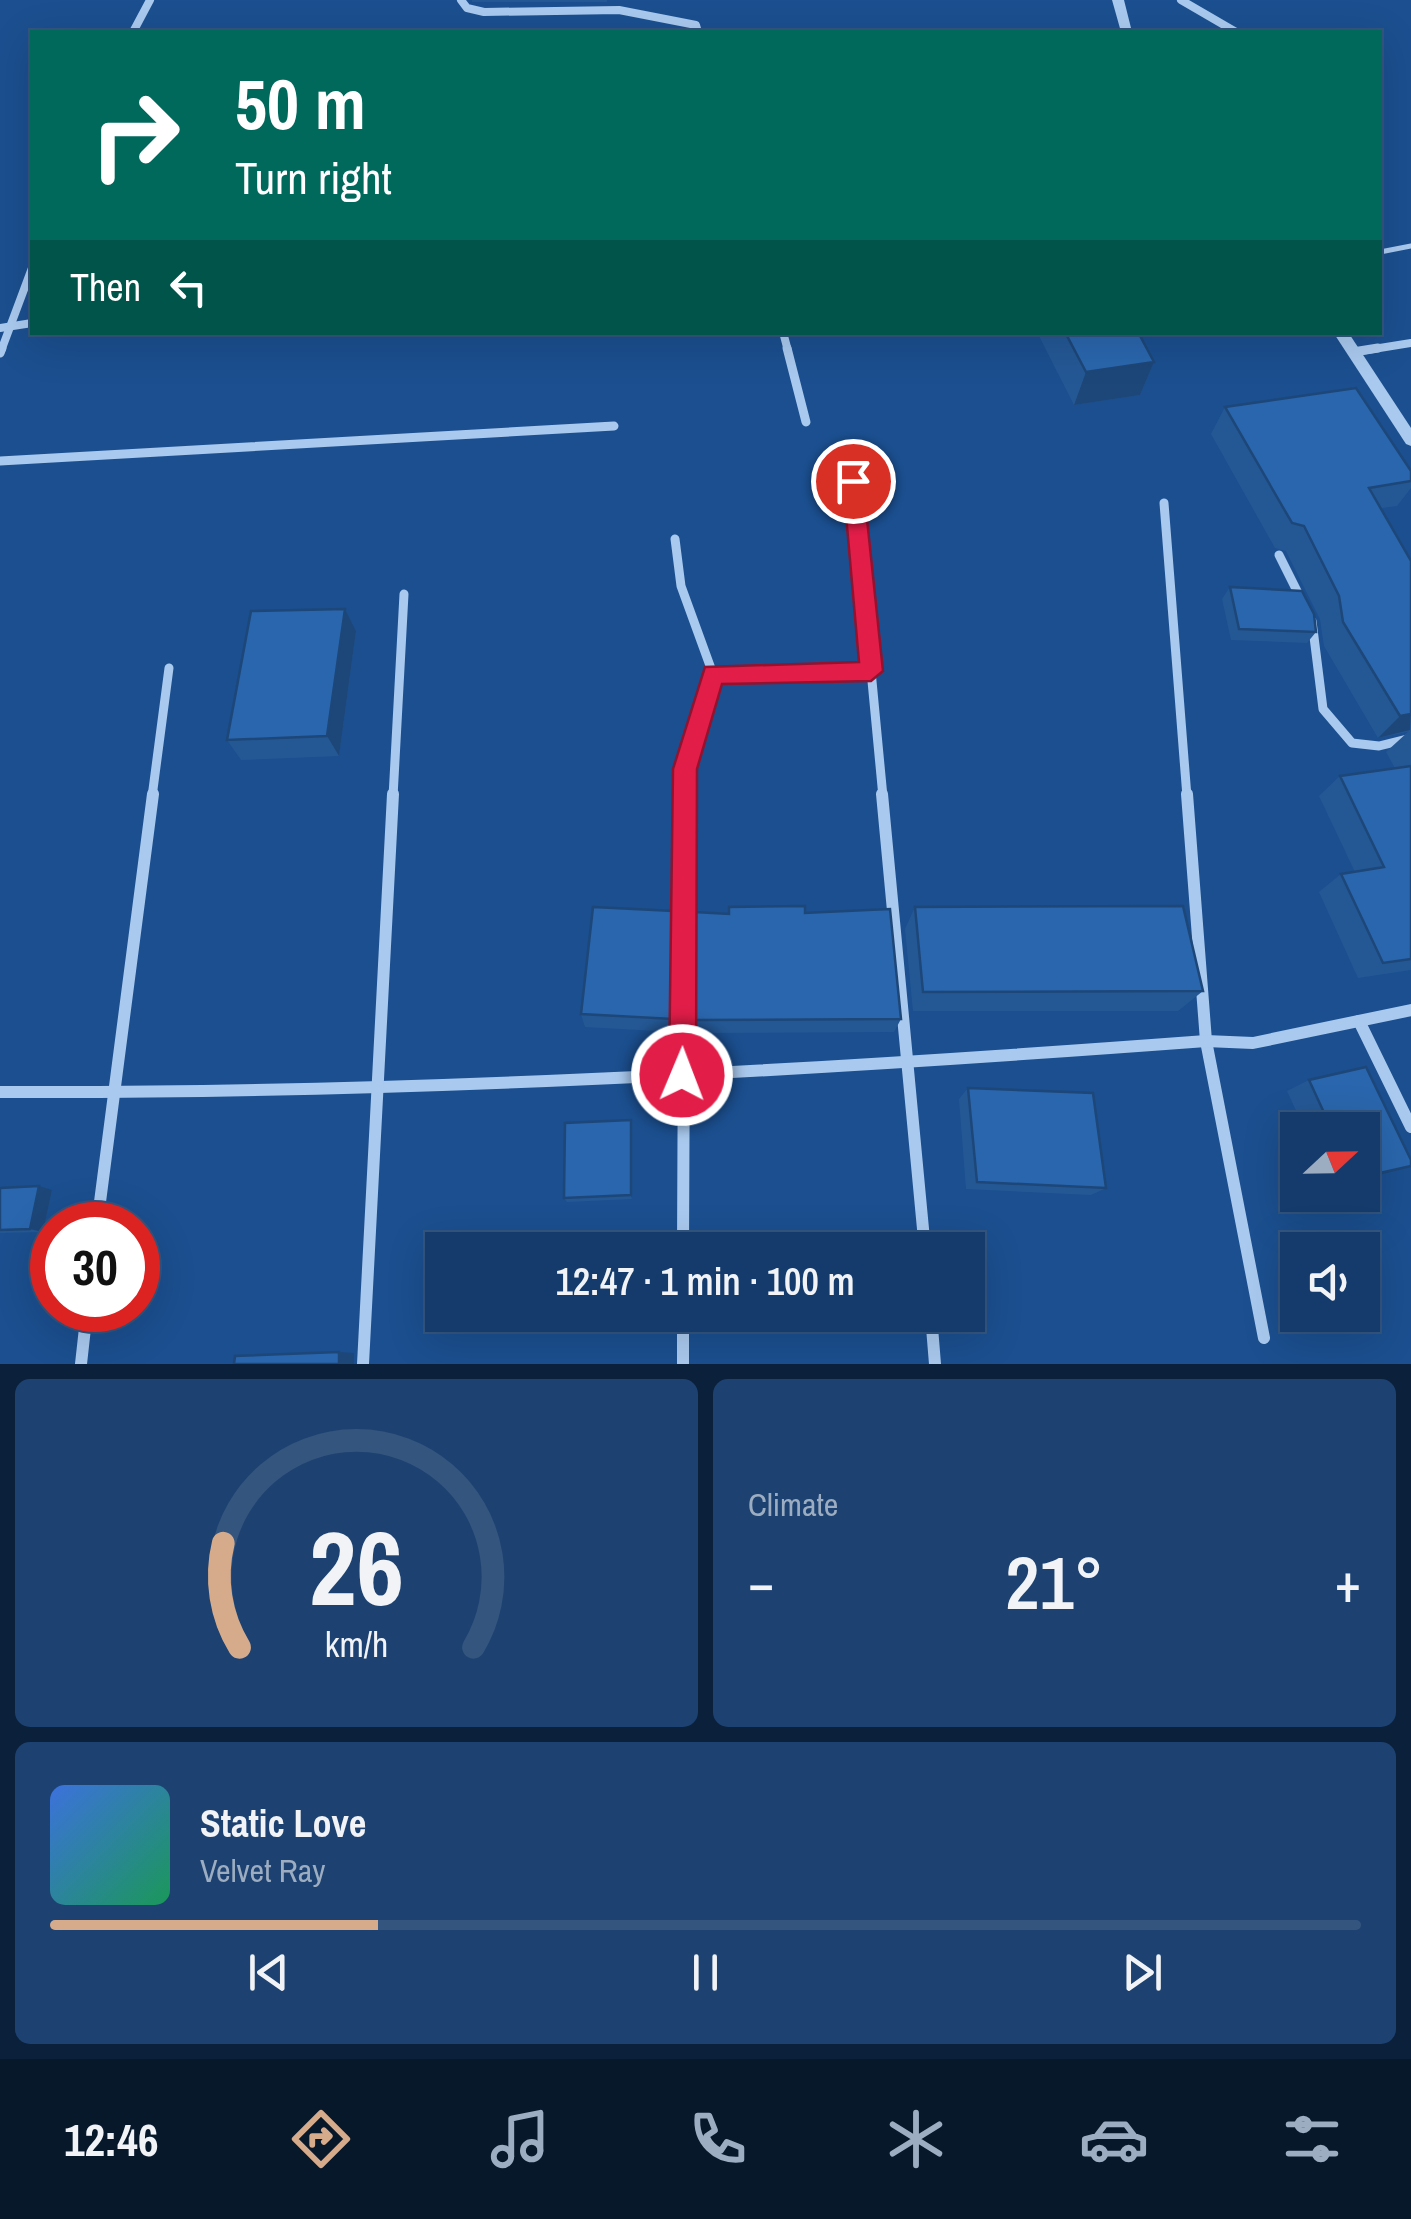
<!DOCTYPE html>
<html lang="en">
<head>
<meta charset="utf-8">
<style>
	:root { --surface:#143b6b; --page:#1d4271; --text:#f1f3f6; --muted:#9dadc1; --line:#33557e; --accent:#d6ab8b }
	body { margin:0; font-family:"Archivo Narrow",sans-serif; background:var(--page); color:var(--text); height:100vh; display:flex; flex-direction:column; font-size:38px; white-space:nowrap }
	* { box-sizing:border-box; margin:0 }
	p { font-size:32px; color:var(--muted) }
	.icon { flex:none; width:55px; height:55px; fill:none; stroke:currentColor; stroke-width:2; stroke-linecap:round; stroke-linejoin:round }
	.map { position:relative; height:1364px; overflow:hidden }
	.side { display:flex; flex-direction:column; gap:15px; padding:15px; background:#0b203b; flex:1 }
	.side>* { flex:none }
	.banner { position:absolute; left:30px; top:30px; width:1352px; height:305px; border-radius:0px; box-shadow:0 10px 40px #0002,0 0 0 2px var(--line); background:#00695c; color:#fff; overflow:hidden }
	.needle { width:65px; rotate:68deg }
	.controls { position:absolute; left:1280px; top:1112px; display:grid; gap:20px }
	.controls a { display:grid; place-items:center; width:100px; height:100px; border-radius:0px; background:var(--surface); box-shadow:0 10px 40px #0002,0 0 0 2px var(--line); font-size:50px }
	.speed { position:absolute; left:30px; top:1202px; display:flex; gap:20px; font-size:50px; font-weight:700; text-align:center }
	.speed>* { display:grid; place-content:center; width:130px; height:130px; border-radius:50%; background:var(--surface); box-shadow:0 10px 40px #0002,0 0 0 2px var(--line); line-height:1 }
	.speed .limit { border:15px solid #d22; background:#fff; color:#111 }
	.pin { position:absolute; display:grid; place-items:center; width:85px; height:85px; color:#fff; margin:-42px; border:5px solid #fff; border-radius:50%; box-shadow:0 2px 10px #0007 }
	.me { position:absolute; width:110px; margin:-55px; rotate:1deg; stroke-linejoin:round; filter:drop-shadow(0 0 8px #0008) }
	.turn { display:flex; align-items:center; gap:35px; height:210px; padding:0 40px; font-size:45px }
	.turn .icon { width:130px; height:130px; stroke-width:2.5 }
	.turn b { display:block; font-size:70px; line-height:85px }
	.then { display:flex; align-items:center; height:95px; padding:0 40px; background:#0003; gap:20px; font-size:38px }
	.big { font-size:75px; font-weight:600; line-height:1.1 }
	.side .tile { flex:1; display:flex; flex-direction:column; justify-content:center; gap:15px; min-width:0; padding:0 35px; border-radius:15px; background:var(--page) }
	.side .dial { align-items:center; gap:0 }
	.dial svg { height:260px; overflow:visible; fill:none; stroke:var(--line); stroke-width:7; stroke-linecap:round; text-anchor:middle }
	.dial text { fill:var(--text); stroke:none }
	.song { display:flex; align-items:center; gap:30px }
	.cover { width:120px; height:120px; border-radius:15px; background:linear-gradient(135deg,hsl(220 70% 55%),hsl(150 70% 35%)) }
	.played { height:10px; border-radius:5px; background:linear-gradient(90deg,var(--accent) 25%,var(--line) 25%) }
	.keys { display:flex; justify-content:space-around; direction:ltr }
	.heat { display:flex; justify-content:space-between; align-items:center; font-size:55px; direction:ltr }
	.side .tiles { flex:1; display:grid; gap:15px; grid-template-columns:1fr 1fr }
	.tile:last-child { grid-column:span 2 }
	.trip { position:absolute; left:425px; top:1232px; width:560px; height:100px; border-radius:0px; background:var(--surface); box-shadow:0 10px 40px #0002,0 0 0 2px var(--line); font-weight:600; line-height:100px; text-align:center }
	.tabs { display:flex; height:160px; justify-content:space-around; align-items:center; background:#08182b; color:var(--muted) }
	.tabs .icon { width:70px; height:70px }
	.tabs .active { color:var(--accent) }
	.tabs b { font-size:45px; color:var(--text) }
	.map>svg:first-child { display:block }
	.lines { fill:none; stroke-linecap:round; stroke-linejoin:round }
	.service { stroke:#a9c9ee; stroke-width:5 }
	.minor-far2 { stroke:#a9c9ee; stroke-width:8 }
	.minor-far1 { stroke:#a9c9ee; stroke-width:9 }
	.minor { stroke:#a9c9ee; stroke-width:12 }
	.tertiary { fill:#a9c9ee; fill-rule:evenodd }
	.wall { fill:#245895 }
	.shaded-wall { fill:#1d4779 }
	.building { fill:#2a66ad; stroke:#1d4779; stroke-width:2.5 }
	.route { fill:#e11d48; stroke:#92132f; stroke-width:2.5 }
</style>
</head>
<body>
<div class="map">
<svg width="1411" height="1364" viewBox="0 0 1411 1364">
	<rect width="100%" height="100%" fill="#1b4f8f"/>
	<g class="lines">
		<path class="service" d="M1380 252 1411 246"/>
		<g class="minor-far2">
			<path d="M461 0 467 8 484 12 619 10 696 25 698 32"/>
			<path d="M1181 0 1236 32"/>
			<path d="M133 32 150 0"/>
			<path d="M0 328 32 323"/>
			<path d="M783 332 788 351"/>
			<path d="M1 351 32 268"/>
			<path d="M1361 351 1411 343"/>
		</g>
		<g class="minor-far1">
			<path d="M787 348 806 422"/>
			<path d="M1353 352 1378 348"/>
			<path d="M0 353 2 348"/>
			<path d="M0 461 614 426"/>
			<path d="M853 481 883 797"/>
			<path d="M1164 503 1187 797"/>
			<path d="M675 539 681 586 713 674 685 769V797"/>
			<path d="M1279 555 1302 601"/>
			<path d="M1312 621 1323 709 1352 743 1379 746 1411 738"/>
			<path d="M713 674 871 671"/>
			<path d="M152 797 169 668"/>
			<path d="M393 797 404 594"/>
		</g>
		<g class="minor">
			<path d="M882 794 925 1250"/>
			<path d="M1187 794 1206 1041 1264 1338"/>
			<path d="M1359 1021 1411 1127"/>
			<path d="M0 1092C403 1094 804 1071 1206 1041L1253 1043 1411 1010"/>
			<path d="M97 1225 153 794"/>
			<path d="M683 1250 685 794"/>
			<path d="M683 1315V1364"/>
			<path d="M931 1315 935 1364"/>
			<path d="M81 1364 87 1310"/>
			<path d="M363 1364 393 794"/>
		</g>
		<g class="tertiary">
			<path d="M1112 0H1124L1132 32H1121Z"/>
			<path d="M1333 332H1348L1411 428V446L1406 444Z"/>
		</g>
	</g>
	<g class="wall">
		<rect x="472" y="0" width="135" height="2"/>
		<path d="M1037 332H1138L1154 362 1140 395 1074 405Z"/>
		<path d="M1225 407 1411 471V488L1397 506 1381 508 1411 561V731L1378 738 1324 646 1320 619 1286 551 1275 548 1211 434Z"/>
		<path d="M1230 587 1316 632 1307 643 1231 640 1222 599Z"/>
		<path d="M356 631 339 756 241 760 227 740Z"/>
		<path d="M1409 731H1411V970L1358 978 1319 892 1341 874 1355 872 1319 796 1340 776 1395 768 1386 752Z"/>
		<path d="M915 907 1203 991 1178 1011H913L905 929Z"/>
		<path d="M694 912 729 914 805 913 901 1019 894 1032 694 1033Z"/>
		<path d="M674 927V1032L585 1027 581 1014Z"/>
		<path d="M1366 1067 1411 1160V1166L1362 1179V1130H1305L1287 1091 1309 1080Z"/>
		<path d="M968 1088 1106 1188 1091 1195 966 1189 959 1099Z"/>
		<path d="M631 1120 632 1125V1199L567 1202 564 1198Z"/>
		<path d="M0 1188 52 1190 43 1232 0 1233Z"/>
	</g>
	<g class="shaded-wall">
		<path d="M1154 362 1140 395 1074 405 1086 372Z"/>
		<path d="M345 609 356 631 339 756 327 736Z"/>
		<path d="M1411 714 1410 730 1378 738 1400 716Z"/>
		<path d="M673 911 674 927V1032L673 1019Z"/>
		<path d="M631 1120 632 1125V1199L631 1195Z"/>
		<path d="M1411 1166 1387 1173 1362 1179V1177Z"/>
		<path d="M39 1186 52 1190 43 1232 30 1229Z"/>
		<path d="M339 1352 354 1353V1364H339Z"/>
	</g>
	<g class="building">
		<path d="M1065 332H1138L1154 362 1086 372Z"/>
		<path d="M1356 388 1411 471V481L1369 488 1411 561V714L1400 716 1343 622 1339 596 1304 526 1292 523 1225 407Z"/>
		<path d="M1230 587 1302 591 1314 614 1316 632 1239 629Z"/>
		<path d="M345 609 327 736 227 740 251 611Z"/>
		<path d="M1411 766V959L1383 963 1341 874 1384 867 1340 776Z"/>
		<path d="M805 906V913L890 909 901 1019 694 1020V912L729 914V907Z"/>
		<path d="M1183 906 1203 991 923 992 915 907Z"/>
		<path d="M593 907 673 911V1019L581 1014Z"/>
		<path d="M1366 1067 1411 1160V1166L1362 1177V1130H1332L1309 1080Z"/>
		<path d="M968 1088 1093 1093 1106 1188 977 1182Z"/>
		<path d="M631 1120V1195L564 1198 565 1123Z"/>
		<path d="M39 1186 30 1229 0 1230V1188Z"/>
		<path d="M339 1352V1364H234L235 1356Z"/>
	</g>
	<path class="route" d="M853 473 863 481 883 671 871 681 722 684 697 769 696 1075 692 1085 682 1089 673 1085 669 1075 673 769 705 667 859 662 843 481Z"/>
</svg>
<div class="controls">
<a><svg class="needle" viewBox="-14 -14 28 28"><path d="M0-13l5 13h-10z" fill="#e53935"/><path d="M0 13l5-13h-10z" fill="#9dadc1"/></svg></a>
<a><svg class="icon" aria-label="sound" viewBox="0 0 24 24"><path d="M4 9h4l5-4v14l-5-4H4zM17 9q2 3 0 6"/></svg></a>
</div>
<div class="speed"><div class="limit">30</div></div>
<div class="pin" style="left:853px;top:481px;background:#d93025"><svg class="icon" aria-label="arrive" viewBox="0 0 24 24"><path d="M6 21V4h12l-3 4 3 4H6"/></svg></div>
<svg class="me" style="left:682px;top:1075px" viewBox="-20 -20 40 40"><circle r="17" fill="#e11d48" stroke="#fff" stroke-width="3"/><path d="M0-11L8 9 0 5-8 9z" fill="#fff"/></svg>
<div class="trip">12:47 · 1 min · 100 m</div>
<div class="banner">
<div class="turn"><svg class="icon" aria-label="right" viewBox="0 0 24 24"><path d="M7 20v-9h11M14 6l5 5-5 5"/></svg><div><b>50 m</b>Turn right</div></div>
<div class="then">Then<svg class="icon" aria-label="left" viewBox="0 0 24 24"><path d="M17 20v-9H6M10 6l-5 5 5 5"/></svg></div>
</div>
</div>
<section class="side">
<div class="tiles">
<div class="tile dial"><svg viewBox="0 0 100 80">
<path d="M14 69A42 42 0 1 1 86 69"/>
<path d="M14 69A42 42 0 0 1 9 37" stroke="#d6ab8b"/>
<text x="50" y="56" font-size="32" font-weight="700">26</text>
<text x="50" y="72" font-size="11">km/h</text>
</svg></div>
<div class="tile"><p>Climate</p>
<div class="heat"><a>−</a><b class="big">21°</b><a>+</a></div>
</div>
<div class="tile">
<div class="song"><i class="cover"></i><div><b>Static Love</b><p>Velvet Ray</p></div></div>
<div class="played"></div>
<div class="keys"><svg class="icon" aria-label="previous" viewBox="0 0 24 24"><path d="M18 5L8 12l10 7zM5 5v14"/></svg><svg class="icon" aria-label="pause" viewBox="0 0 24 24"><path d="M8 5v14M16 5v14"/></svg><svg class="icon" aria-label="next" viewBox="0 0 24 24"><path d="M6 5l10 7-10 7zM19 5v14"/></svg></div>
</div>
</div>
</section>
<nav class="tabs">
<b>12:46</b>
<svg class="icon active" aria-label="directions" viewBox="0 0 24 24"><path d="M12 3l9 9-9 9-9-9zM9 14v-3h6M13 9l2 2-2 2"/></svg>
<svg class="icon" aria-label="music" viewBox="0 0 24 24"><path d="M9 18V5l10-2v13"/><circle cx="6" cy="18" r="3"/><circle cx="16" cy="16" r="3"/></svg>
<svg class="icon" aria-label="phone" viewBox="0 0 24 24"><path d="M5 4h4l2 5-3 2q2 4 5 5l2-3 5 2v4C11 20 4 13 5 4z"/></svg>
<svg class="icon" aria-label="climate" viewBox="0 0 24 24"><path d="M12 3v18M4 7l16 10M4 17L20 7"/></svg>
<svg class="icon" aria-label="car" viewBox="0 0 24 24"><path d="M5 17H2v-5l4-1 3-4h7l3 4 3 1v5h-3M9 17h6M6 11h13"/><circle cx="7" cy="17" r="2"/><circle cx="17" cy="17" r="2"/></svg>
<svg class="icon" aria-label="filters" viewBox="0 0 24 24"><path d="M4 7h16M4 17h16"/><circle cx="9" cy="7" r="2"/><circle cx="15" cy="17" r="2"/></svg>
</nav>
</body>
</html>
